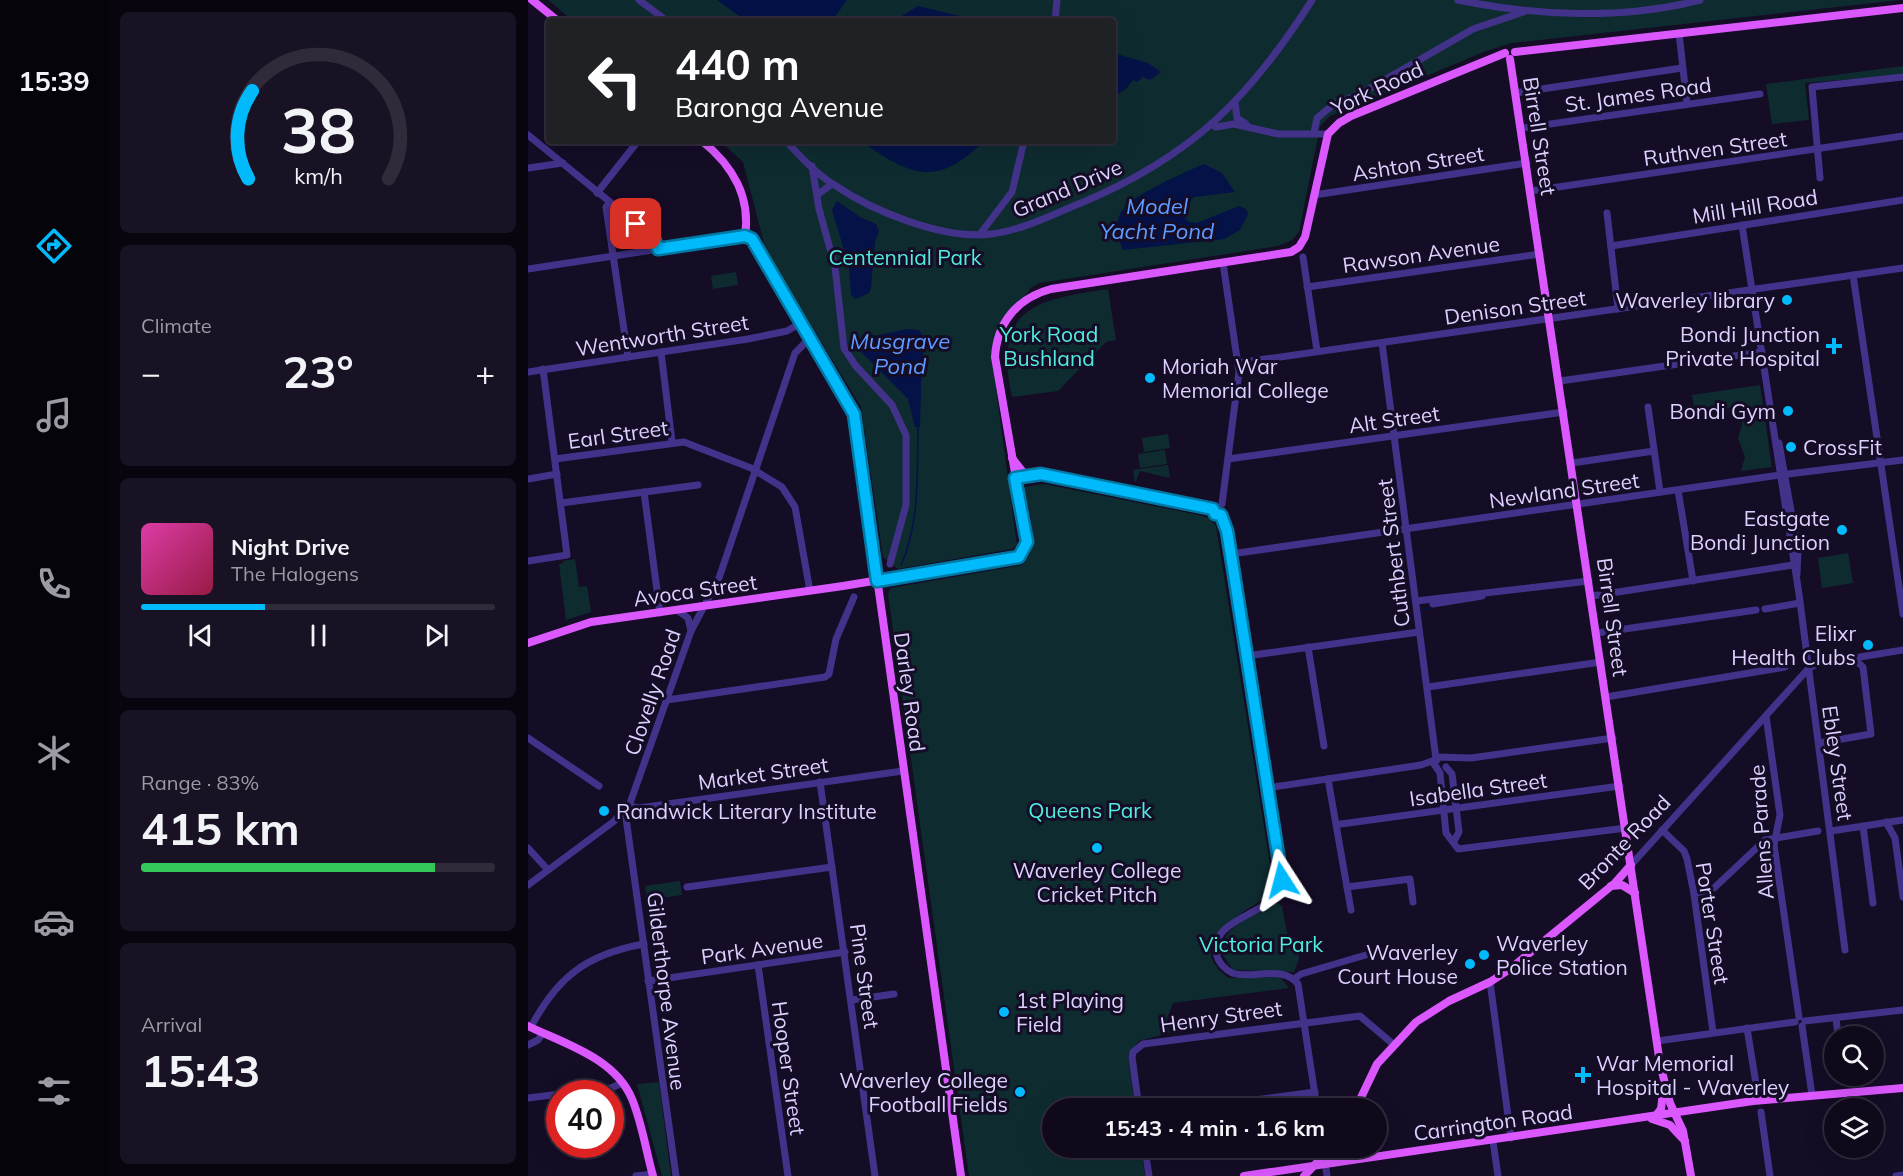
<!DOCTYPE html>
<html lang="en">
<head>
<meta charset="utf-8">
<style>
	:root { --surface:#10091c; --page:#191225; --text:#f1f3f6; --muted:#9c9aa3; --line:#302a3b; --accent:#00bafc }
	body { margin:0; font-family:Mulish,sans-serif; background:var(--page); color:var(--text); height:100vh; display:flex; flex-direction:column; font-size:22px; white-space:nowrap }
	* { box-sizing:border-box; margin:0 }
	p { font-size:20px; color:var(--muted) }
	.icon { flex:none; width:33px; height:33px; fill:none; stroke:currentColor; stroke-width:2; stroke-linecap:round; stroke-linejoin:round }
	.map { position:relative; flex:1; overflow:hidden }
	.sheet { display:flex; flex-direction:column; gap:12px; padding:12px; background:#09050f; width:420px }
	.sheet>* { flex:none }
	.banner { position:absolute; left:18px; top:18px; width:570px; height:126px; border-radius:6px; box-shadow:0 6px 24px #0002,0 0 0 2px var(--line); background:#202124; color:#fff; overflow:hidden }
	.tools { position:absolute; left:1296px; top:1026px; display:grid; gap:12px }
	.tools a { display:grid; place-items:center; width:60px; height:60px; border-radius:50%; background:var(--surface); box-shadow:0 6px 24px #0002,0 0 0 2px var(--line); font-size:30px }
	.speed { position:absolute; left:18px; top:1080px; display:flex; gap:12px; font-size:30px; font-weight:700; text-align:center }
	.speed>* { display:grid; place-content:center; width:78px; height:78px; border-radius:50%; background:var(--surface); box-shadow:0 6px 24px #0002,0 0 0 2px var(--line); line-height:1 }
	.speed .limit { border:9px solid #d22; background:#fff; color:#111 }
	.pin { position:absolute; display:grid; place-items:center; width:51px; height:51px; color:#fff; margin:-26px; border-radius:12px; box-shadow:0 3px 9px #0006 }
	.me { position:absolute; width:66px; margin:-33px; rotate:351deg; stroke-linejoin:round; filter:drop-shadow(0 0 4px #0008) }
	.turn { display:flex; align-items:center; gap:21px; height:126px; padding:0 30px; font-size:27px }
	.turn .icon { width:78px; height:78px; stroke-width:2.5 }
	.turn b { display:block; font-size:42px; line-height:51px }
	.big { font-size:45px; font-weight:700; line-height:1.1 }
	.sheet .widget { flex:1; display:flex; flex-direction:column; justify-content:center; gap:9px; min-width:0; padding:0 21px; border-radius:9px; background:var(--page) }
	.sheet .dial { align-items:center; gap:0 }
	.dial svg { height:156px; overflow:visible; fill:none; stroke:var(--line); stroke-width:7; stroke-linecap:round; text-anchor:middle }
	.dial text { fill:var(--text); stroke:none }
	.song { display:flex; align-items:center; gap:18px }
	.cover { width:72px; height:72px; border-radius:9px; background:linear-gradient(135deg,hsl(320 70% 55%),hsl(340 70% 35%)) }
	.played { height:6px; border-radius:3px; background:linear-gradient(90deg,var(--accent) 35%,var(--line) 35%) }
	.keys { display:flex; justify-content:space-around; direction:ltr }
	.heat { display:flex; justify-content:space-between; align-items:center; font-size:33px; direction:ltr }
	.charge { height:9px; border-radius:4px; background:linear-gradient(90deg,#34c759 83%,var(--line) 0) }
	.trip { position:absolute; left:514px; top:1098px; width:345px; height:60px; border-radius:30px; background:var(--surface); box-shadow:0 6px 24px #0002,0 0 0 2px var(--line); font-weight:700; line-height:60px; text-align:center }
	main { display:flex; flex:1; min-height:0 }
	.menu { display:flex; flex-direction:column; width:108px; justify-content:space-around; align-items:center; background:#06040b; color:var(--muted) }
	.menu .icon { width:42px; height:42px }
	.menu .selected { color:var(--accent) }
	.menu b { font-size:27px; color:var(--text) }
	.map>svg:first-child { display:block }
	.green { fill:#0e2c30 }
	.water { fill:#041247 }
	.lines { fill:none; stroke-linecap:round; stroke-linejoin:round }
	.stream { stroke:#041247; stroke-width:1.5 }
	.minor { stroke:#43328a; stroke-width:7 }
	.major { stroke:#db58ff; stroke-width:8 }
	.route-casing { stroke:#0079a4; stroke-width:15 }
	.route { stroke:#00bafc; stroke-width:10 }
	.poi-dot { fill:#00bafc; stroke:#150c26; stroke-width:2 }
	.labels { text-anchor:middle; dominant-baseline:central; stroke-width:6; stroke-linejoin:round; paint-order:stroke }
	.street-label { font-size:21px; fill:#ddd1ff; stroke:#150c26 }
	.park-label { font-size:21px; fill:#50ecde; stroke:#150c26 }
	.poi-label { font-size:21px; fill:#ddd1ff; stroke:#150c26; text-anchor:end }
	.water-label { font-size:22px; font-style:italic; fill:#5f9bff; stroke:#150c26 }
</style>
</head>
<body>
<main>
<nav class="menu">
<b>15:39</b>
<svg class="icon selected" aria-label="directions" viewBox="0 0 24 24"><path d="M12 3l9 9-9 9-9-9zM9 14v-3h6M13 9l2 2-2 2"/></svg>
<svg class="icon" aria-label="music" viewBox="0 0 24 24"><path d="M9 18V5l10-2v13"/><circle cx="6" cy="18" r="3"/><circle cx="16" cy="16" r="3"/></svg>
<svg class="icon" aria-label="phone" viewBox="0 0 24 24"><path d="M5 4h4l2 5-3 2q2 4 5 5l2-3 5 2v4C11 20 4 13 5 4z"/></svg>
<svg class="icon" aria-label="climate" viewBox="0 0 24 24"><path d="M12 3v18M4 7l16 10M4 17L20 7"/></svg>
<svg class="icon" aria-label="car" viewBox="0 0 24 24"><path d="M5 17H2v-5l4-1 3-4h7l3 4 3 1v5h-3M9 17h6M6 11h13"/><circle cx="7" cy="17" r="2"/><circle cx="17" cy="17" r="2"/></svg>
<svg class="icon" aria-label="filters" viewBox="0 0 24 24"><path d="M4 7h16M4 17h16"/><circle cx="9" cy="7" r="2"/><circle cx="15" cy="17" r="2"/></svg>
</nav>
<section class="sheet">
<div class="widget dial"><svg viewBox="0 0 100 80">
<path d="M14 69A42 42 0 1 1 86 69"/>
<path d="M14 69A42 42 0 0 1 16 24" stroke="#00bafc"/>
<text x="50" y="56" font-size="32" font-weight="700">38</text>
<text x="50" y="72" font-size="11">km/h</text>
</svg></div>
<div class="widget"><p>Climate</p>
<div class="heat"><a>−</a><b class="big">23°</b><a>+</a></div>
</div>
<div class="widget">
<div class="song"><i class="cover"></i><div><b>Night Drive</b><p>The Halogens</p></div></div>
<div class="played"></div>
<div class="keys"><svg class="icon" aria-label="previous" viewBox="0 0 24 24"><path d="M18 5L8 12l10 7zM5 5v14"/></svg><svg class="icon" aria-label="pause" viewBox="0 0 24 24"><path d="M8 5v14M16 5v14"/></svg><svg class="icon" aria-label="next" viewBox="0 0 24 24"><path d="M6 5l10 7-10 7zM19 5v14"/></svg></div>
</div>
<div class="widget"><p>Range · 83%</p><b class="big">415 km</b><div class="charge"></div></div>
<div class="widget"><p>Arrival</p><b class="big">15:43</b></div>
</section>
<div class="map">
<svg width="1375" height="1176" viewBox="0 0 1375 1176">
	<rect width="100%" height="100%" fill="#150c26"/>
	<g class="green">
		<path d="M20 0H1372L984 43 958 51 802 116 792 126 771 232 764 240 750 246 512 283 502 288 500 293 485 305 472 324 464 359 489 545 484 549 370 569 355 557 333 407 238 251 215 162 192 141H585V21H45Z"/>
		<path d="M1375 66V75L1277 83 1281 120 1244 124 1238 84Z"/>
		<path d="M88 218 118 242 92 246Z"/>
		<path d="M208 272 210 285 185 289 183 276Z"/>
		<path d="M580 289 588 340 578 342 530 391 484 397C465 309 505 300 580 289Z"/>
		<path d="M1232 385 1244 467 1213 471 1217 457 1210 438 1214 425 1210 407 1167 413 1164 395Z"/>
		<path d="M640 434 642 448 616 452 614 438Z"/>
		<path d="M637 450 639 464 612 468 610 454Z"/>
		<path d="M640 465 642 478 612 471 607 483 605 470Z"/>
		<path d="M516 484 671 515 681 518 688 526 746 889 742 895C715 912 652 945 701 978L752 977 761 988 645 1003 639 1018 641 1033 611 1041 600 1055 607 1108H525V1148H613L617 1176H441L360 594 363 588 494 565C515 548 500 510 496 487Z"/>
		<path d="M1320 553 1325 583 1294 588 1290 558Z"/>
		<path d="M47 559 51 587 59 586 63 612 38 620 31 564 35 563V561Z"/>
		<path d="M152 881 154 895 119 900 117 886Z"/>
		<path d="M747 902 754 906 760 938H769L771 959 766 972 705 970 694 954C691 927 727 914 747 902Z"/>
		<path d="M131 1082 143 1176H134L109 1084Z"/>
	</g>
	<g class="water">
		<path d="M189 0H319L304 21H224L214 18Z"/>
		<path d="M390 6 452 21H372L375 15Z"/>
		<path d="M585 53 620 63 633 72 622 80 615 77 609 82 605 80 598 89 585 97Z"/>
		<path d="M333 141H456C409 188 382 176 333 141Z"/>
		<path d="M676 164 694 173 707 192 666 197 656 209V216L661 222 669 223 711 206 718 209 720 214 712 230 696 239 595 250C590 239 586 220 595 209 608 193 656 173 676 164Z"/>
		<path d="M309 201 332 217 348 224 351 231 347 242 343 288 341 293 328 299 323 295 321 267 304 210Z"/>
		<path d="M380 329 391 330 399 342 394 358 392 427H387L380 399 330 349 336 338Z"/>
	</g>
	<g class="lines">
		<g class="stream">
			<path d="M373 565C392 523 389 473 390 427"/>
			<path d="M892 614 896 609 903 608"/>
		</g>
		<g class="minor">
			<path d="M111 0 139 21"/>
			<path d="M930 0C1008 16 1095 20 1172 0"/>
			<path d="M527 21 529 0"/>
			<path d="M1151 33 1159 104"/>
			<path d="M987 93 1154 68"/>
			<path d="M707 102 709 118 718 124"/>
			<path d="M683 124 688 127 706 124 750 134H800"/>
			<path d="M994 128 1232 94"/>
			<path d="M786 133 789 118 805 105 834 93 945 29 998 11"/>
			<path d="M0 135 126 238 130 249"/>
			<path d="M258 141C272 156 287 173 305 184 344 211 415 240 463 234 495 230 523 215 553 203 663 157 721 99 784 0"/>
			<path d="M284 166 291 209 307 267 316 348 327 365 364 405 378 435V505L362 564"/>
			<path d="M0 168 35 163"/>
			<path d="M1292 178 1284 87 1375 77"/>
			<path d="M1003 191 1375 136"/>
			<path d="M69 193 110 141"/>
			<path d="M289 195 304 184"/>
			<path d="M786 195 999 163"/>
			<path d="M81 203 78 207 100 357"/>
			<path d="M1079 213 1090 309"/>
			<path d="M1214 225 1271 594 1317 950"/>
			<path d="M452 234 484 192 496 141"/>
			<path d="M1083 246 1375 200"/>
			<path d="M775 257 789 351"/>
			<path d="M0 269 217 236"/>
			<path d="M1325 275 1375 614"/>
			<path d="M779 287 1012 254"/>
			<path d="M854 343 908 759"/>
			<path d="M133 352 144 442"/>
			<path d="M710 363 1375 268"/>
			<path d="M0 372 220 339 259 331 271 324"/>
			<path d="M1032 381 1234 352"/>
			<path d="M1120 407 1132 492"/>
			<path d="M1251 443 1270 550 1269 574"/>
			<path d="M27 459 156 442 223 468 254 487 267 507 282 591"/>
			<path d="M700 459 1036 412"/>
			<path d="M1044 463 1126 451"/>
			<path d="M487 478 513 474 685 509"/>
			<path d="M0 479 29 474"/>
			<path d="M1150 490 1165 581"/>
			<path d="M116 492 132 613"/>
			<path d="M33 503 170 485"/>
			<path d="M694 504 711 372 695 263"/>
			<path d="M693 515 703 554 754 884C747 916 679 916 689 956 691 964 697 969 704 973 725 980 754 964 770 984L789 1108"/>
			<path d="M703 554 1252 475 1375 460"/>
			<path d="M0 561 39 555 15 369"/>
			<path d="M1064 596 1265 565"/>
			<path d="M888 601 1061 581"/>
			<path d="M905 604 954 596"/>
			<path d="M1237 609 1272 603"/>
			<path d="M150 611 160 618 163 631"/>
			<path d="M1069 633 1228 610"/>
			<path d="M780 647 796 746"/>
			<path d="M718 656 891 632"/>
			<path d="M900 687 1073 662"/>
			<path d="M1078 697 1257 667"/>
			<path d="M139 700 297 677 301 674 308 639 326 597"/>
			<path d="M1238 716 1252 815 1246 845 1271 1017"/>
			<path d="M0 738 71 786"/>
			<path d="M1085 738 943 758 911 757 906 764 912 773 918 833 930 849 1098 828"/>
			<path d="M1291 743 1343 734 1335 667 1325 658"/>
			<path d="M918 767 924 774 931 832 926 841"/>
			<path d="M800 779 823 910"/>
			<path d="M292 782 347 1176"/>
			<path d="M739 788 893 765 907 760"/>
			<path d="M101 806 111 808 375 771"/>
			<path d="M97 811 148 1176"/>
			<path d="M1358 822 1367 838 1375 897"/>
			<path d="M813 824 1092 786"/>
			<path d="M1335 826 1345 903"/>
			<path d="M1134 830 1156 851 1159 859 1166 894 1185 1032"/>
			<path d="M1303 831 1375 820"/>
			<path d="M0 848 20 870"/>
			<path d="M1103 865 1281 668 1289 664 1375 650"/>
			<path d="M0 885 85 822 101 806 163 631 191 578 267 353 280 340"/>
			<path d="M159 887 304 867"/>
			<path d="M819 887 882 879 885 902"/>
			<path d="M1166 894 1186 888 1237 840 1290 831"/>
			<path d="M230 965 260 1176"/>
			<path d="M766 979 773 974 848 952"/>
			<path d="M120 981 317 952"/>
			<path d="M962 982 983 1138"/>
			<path d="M324 1000 366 994"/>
			<path d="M1308 1018 1310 1036"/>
			<path d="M1277 1021 1375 1010"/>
			<path d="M1274 1026 1284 1095"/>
			<path d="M3 1027C29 977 59 954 116 944"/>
			<path d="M1219 1028 1229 1090"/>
			<path d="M1129 1041 1267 1022"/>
			<path d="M0 1045 10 1040 15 1033"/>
			<path d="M1316 1076 1317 1079"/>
			<path d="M1212 1087 1228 1085"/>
			<path d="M36 1094 83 1088 94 1083"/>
			<path d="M0 1098 32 1094"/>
			<path d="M611 1108 604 1057 605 1052 615 1044 832 1016 865 1044"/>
			<path d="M666 1108 787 1092"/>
			<path d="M1233 1112 1242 1176"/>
			<path d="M965 1141 970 1176"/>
			<path d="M617 1148 621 1176"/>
			<path d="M795 1148 799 1176"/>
			<path d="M108 1176 125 1174"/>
			<path d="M1368 1176 1375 1175"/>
		</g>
		<g class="major">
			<path d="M4 0 30 21"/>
			<path d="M987 52 1375 8"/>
			<path d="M982 59 1132 1064 1142 1103 1155 1131 1163 1176"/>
			<path d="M174 141C204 165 223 197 217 236L224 239"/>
			<path d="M224 239 326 414 433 1176"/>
			<path d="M484 458 498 476"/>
			<path d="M0 643 63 622 315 586 491 557 499 542 467 357C469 323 489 298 523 289L763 252 771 247 777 237 800 134 811 123 823 116 977 53"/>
			<path d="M1083 886 1094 885 1107 893"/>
			<path d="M0 1026C37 1044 87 1058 104 1099 114 1123 118 1151 125 1176"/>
			<path d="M828 1108 849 1064 888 1022 921 1001 962 982 982 969 1087 883 1103 865"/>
			<path d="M1127 1117 1133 1109 1136 1085"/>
			<path d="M1124 1119 1142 1125 1157 1141"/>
			<path d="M716 1176 1225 1101 1375 1088"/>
			<path d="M776 1176 803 1148"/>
		</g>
	</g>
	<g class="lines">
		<g class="route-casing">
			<path id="route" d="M108 224 126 238 130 249 217 236 224 239 326 414 349 581 491 557 499 542 487 478 513 474 685 509 687 514 693 515 699 531 705 568 754 880"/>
		</g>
		<use href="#route" class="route"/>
	</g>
	<g class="poi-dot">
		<circle cx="1259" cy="300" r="6"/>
		<path d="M1303 337h6v6h6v6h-6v6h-6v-6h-6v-6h6z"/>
		<circle cx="622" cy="378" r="6"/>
		<circle cx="1260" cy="411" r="6"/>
		<circle cx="1263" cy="447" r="6"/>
		<circle cx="1314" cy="530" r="6"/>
		<circle cx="1340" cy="645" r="6"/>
		<circle cx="76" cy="811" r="6"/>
		<circle cx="569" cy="848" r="6"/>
		<circle cx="956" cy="955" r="6"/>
		<circle cx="942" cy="964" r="6"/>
		<circle cx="476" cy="1012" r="6"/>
		<path d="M1052 1066h6v6h6v6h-6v6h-6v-6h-6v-6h6z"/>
		<circle cx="492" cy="1092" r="6"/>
	</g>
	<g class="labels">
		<g class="street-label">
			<text transform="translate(849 88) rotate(-25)">York Road</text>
			<text transform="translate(1110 94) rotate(-8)">St. James Road</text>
			<text transform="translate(1012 136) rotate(81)">Birrell Street</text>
			<text transform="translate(1187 148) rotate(-8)">Ruthven Street</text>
			<text transform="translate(890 163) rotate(-9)">Ashton Street</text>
			<text transform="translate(539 188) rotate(-23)">Grand Drive</text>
			<text transform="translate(1227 206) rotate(-9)">Mill Hill Road</text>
			<text transform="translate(893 254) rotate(-8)">Rawson Avenue</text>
			<text transform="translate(987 307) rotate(-8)">Denison Street</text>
			<text transform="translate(134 335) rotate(-9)">Wentworth Street</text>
			<text transform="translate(866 419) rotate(-8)">Alt Street</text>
			<text transform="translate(90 434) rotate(-8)">Earl Street</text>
			<text transform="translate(1036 490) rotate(-8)">Newland Street</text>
			<text transform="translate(865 553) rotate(-97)">Cuthbert Street</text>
			<text transform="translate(167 590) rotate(-8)">Avoca Street</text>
			<text transform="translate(1085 617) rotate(82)">Birrell Street</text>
			<text transform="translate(124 692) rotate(-71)">Clovelly Road</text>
			<text transform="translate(382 692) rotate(82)">Darley Road</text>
			<text transform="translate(1310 763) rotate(82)">Ebley Street</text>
			<text transform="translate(235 773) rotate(-8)">Market Street</text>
			<text transform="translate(950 789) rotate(-8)">Isabella Street</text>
			<text transform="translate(1233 832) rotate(-94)">Allens Parade</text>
			<text transform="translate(1096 842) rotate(-46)">Bronte Road</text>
			<text transform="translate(1185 923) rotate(81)">Porter Street</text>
			<text transform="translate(234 948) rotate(-8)">Park Avenue</text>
			<text transform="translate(337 976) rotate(82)">Pine Street</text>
			<text transform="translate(139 991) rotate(83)">Gilderthorpe Avenue</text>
			<text transform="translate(693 1016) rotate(-8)">Henry Street</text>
			<text transform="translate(261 1068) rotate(82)">Hooper Street</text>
			<text transform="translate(965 1122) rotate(-8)">Carrington Road</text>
		</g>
		<g class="park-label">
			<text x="377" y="257">Centennial Park</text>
			<text x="521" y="334">York Road<tspan x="521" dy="24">Bushland</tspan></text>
			<text x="562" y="810">Queens Park</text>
			<text x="733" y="944">Victoria Park</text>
		</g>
		<g class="poi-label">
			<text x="1247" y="300">Waverley library</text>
			<text x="1292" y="334">Bondi Junction<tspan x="1292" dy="24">Private Hospital</tspan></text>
			<text x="634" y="366" text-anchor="start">Moriah War<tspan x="634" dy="24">Memorial College</tspan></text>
			<text x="1248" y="411">Bondi Gym</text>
			<text x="1275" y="447" text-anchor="start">CrossFit</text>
			<text x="1302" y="518">Eastgate<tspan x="1302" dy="24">Bondi Junction</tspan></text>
			<text x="1328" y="633">Elixr<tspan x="1328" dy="24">Health Clubs</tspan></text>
			<text x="88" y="811" text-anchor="start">Randwick Literary Institute</text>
			<text x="569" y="870" text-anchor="middle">Waverley College<tspan x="569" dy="24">Cricket Pitch</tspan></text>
			<text x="968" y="943" text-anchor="start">Waverley<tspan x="968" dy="24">Police Station</tspan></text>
			<text x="930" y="952">Waverley<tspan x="930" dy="24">Court House</tspan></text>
			<text x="488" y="1000" text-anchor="start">1st Playing<tspan x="488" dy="24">Field</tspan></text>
			<text x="1068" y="1063" text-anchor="start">War Memorial<tspan x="1068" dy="24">Hospital - Waverley</tspan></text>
			<text x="480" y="1080">Waverley College<tspan x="480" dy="24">Football Fields</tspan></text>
		</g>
		<g class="water-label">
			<text x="629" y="206">Model<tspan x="629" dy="25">Yacht Pond</tspan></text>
			<text x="372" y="341">Musgrave<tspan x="372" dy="25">Pond</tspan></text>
		</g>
	</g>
</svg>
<div class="tools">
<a><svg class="icon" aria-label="search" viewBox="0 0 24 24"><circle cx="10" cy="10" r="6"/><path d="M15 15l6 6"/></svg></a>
<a><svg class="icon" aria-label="layers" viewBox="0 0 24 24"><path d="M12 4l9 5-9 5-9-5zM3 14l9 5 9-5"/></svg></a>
</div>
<div class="speed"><div class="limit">40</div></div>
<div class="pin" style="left:108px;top:224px;background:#d93025"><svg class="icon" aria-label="arrive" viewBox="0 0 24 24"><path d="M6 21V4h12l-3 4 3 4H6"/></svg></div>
<svg class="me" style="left:754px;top:880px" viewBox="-20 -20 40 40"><path d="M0-17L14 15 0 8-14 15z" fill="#00bafc" stroke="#fff" stroke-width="4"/></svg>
<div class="trip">15:43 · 4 min · 1.6 km</div>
<div class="banner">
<div class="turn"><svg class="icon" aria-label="left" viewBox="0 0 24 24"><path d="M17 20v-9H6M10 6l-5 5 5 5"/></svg><div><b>440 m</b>Baronga Avenue</div></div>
</div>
</div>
</main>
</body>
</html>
